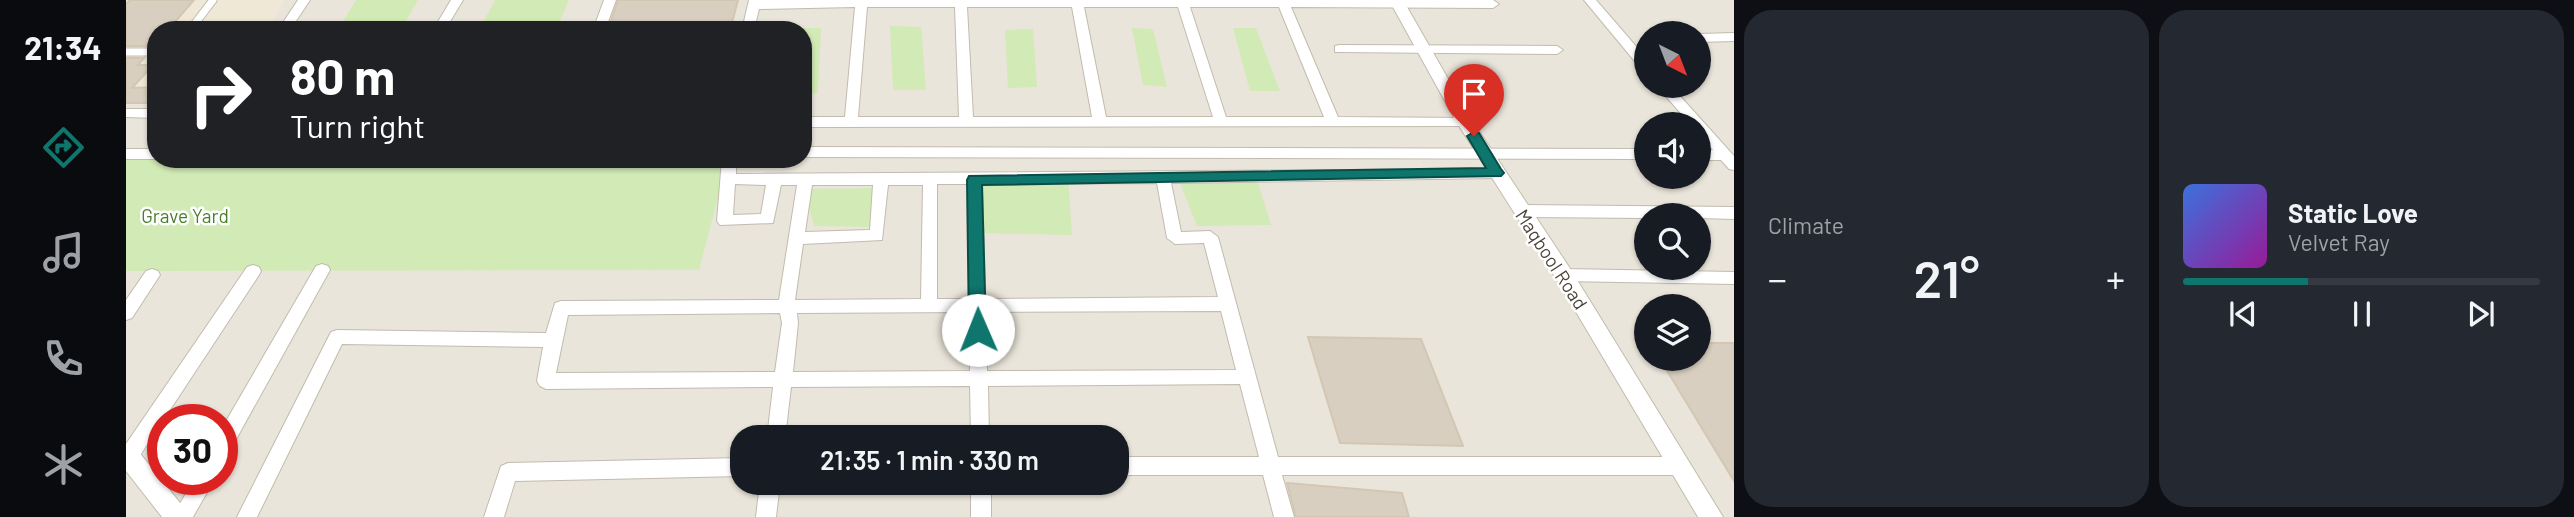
<!DOCTYPE html>
<html lang="en">
<head>
<meta charset="utf-8">
<style>
	:root { --surface:#171b24; --page:#242831; --text:#f1f3f6; --muted:#9ea1a6; --line:#363941; --accent:#0f766e }
	body { margin:0; font-family:Barlow,sans-serif; background:var(--page); color:var(--text); height:100vh; display:flex; flex-direction:column; font-size:26px; white-space:nowrap }
	* { box-sizing:border-box; margin:0 }
	p { font-size:23px; color:var(--muted) }
	.icon { flex:none; width:38px; height:38px; fill:none; stroke:currentColor; stroke-width:2; stroke-linecap:round; stroke-linejoin:round }
	.map { position:relative; flex:1; overflow:hidden }
	.panel { display:flex; flex-direction:column; gap:10px; padding:10px; background:#0d0f14; width:840px }
	.panel>* { flex:none }
	.guide { position:absolute; left:21px; top:21px; width:665px; height:147px; border-radius:28px; box-shadow:0 2px 5px #0004; background:#202124; color:#fff; overflow:hidden }
	.needle { width:46px; rotate:138deg }
	.buttons { position:absolute; left:1508px; top:21px; display:grid; gap:14px }
	.buttons a { display:grid; place-items:center; width:77px; height:77px; border-radius:50%; background:var(--surface); box-shadow:0 2px 5px #0004; font-size:35px }
	.speed { position:absolute; left:21px; top:404px; display:flex; gap:14px; font-size:35px; font-weight:700; text-align:center }
	.speed>* { display:grid; place-content:center; width:91px; height:91px; border-radius:50%; background:var(--surface); box-shadow:0 2px 5px #0004; line-height:1 }
	.speed .limit { border:10px solid #d22; background:#fff; color:#111 }
	.pin { position:absolute; display:grid; place-items:center; width:60px; height:60px; color:#fff; margin:-72px -30px; border-radius:50% 50% 50% 0; rotate:-45deg; box-shadow:0 0 7px #0007 }
	.pin .icon { rotate:45deg }
	.me { position:absolute; width:77px; margin:-38px; rotate:359deg; stroke-linejoin:round; filter:drop-shadow(0 0 5px #0008) }
	.turn { display:flex; align-items:center; gap:24px; height:147px; padding:0 28px; font-size:32px }
	.turn .icon { width:91px; height:91px; stroke-width:2.5 }
	.turn b { display:block; font-size:49px; line-height:60px }
	.big { font-size:52px; font-weight:600; line-height:1.1 }
	.panel .tile { flex:1; display:flex; flex-direction:column; justify-content:center; gap:10px; min-width:0; padding:0 24px; border-radius:28px; background:var(--page) }
	.song { display:flex; align-items:center; gap:21px }
	.cover { width:84px; height:84px; border-radius:10px; background:linear-gradient(135deg,hsl(220 70% 55%),hsl(300 70% 35%)) }
	.played { height:7px; border-radius:4px; background:linear-gradient(90deg,var(--accent) 35%,var(--line) 35%) }
	.keys { display:flex; justify-content:space-around; direction:ltr }
	.heat { display:flex; justify-content:space-between; align-items:center; font-size:38px; direction:ltr }
	.panel .tiles { flex:1; display:grid; gap:10px; grid-template-columns:repeat(2,1fr) }
	.trip { position:absolute; left:604px; top:425px; width:399px; height:70px; border-radius:28px; background:var(--surface); box-shadow:0 2px 5px #0004; font-weight:600; line-height:70px; text-align:center }
	main { display:flex; flex:1; min-height:0 }
	.dock { display:flex; flex-direction:column; width:126px; justify-content:space-around; align-items:center; background:#090b0e; color:var(--muted) }
	.dock .icon { width:49px; height:49px }
	.dock .selected { color:var(--accent) }
	.dock b { font-size:32px; color:var(--text) }
	.map>svg:first-child { display:block }
	.residential { fill:#eae5da; fill-rule:evenodd }
	.education { fill:#efe8d6 }
	.green { fill:#d2eab5 }
	.building { fill:#d8cfc1; stroke:#d3c7b4; stroke-width:2 }
	.lines { fill:none; stroke-linecap:round; stroke-linejoin:round }
	.service-casing { stroke:#c2bbae; stroke-width:9 }
	.minor-casing { stroke:#c2bbae; stroke-width:2 }
	.tertiary-casing { stroke:#c2bbae; stroke-width:2 }
	.service { stroke:#fff; stroke-width:7 }
	.minor { fill:#fff; fill-rule:evenodd }
	.tertiary { fill:#fff; fill-rule:evenodd }
	.route { fill:#0f766e; stroke:#0a4d48; stroke-width:2 }
	.labels { text-anchor:middle; dominant-baseline:central; stroke-width:5; stroke-linejoin:round; paint-order:stroke }
	.park-label { font-size:19px; fill:#4a7f2a; stroke:#fff }
	.street-label { font-size:19px; fill:#4b4439; stroke:#fff }
</style>
</head>
<body>
<main>
<nav class="dock">
<b>21:34</b>
<svg class="icon selected" aria-label="directions" viewBox="0 0 24 24"><path d="M12 3l9 9-9 9-9-9zM9 14v-3h6M13 9l2 2-2 2"/></svg>
<svg class="icon" aria-label="music" viewBox="0 0 24 24"><path d="M9 18V5l10-2v13"/><circle cx="6" cy="18" r="3"/><circle cx="16" cy="16" r="3"/></svg>
<svg class="icon" aria-label="phone" viewBox="0 0 24 24"><path d="M5 4h4l2 5-3 2q2 4 5 5l2-3 5 2v4C11 20 4 13 5 4z"/></svg>
<svg class="icon" aria-label="climate" viewBox="0 0 24 24"><path d="M12 3v18M4 7l16 10M4 17L20 7"/></svg>
</nav>
<div class="map">
<svg width="1608" height="517" viewBox="0 0 1608 517">
	<rect width="100%" height="100%" fill="#f6f3ec"/>
	<path class="residential" d="M0 0H1608V517H0ZM30 30H677V159H30ZM1521 33H1573V86H1521ZM1521 124H1573V177H1521ZM1521 215H1573V268H1521ZM1521 306H1573V359H1521ZM37 420H96V480H37ZM616 438H990V483H616Z"/>
	<path class="education" d="M0 0H159L140 30H30V103L0 104Z"/>
	<g class="green">
		<path d="M230 0H292L275 30H212Z"/>
		<path d="M369 0H443L430 30H353Z"/>
		<path d="M764 26 795 27 800 90H767Z"/>
		<path d="M663 28H695L692 93 677 94V30H663Z"/>
		<path d="M1006 28 1027 29 1041 87 1017 85Z"/>
		<path d="M1107 28H1130L1154 91H1124Z"/>
		<path d="M907 29 911 87 882 88 879 30Z"/>
		<path d="M5 154H30V159H602L573 270 0 271V160Z"/>
		<path d="M1130 176 1145 225 1071 226 1052 178Z"/>
		<path d="M942 179 946 235 850 233 849 180Z"/>
		<path d="M755 188 752 227 688 226 678 189Z"/>
	</g>
	<g class="building">
		<path d="M4 0H68L42 30H30L28 46H0V4Z"/>
		<path d="M492 0H612L604 30H482Z"/>
		<path d="M0 58H18L12 65H27L6 88 30 87V103H0Z"/>
		<path d="M1182 337 1295 339 1337 446 1214 443Z"/>
		<path d="M1573 343H1608V481L1534 359H1573Z"/>
		<path d="M1161 483 1276 493 1283 517H1170Z"/>
	</g>
	<g class="lines">
		<g class="service-casing">
			<g id="service">
				<path d="M64 30 87 0"/>
				<path d="M0 52H30"/>
			</g>
		</g>
		<g class="minor-casing">
			<g id="minor">
				<path d="M172 0H184L164 30H152Z"/>
				<path d="M325 0H337L319 30H307Z"/>
				<path d="M478 0H490L479 30H467Z"/>
				<path d="M623 0H1367L1373 4 1367 8 1165 7 1212 117 1343 118 1345 121 1338 126 677 127V117H719L729 7 633 9 628 30H616ZM741 7H829L833 117H732ZM841 7H946L966 117H847ZM958 7H1052L1087 117H980ZM1064 7H1153L1198 117H1100Z"/>
				<path d="M1458 0H1470L1521 59V71L1516 70Z"/>
				<path d="M1608 33V41L1573 42V34Z"/>
				<path d="M1213 45 1431 46 1437 50 1431 54 1209 52V46Z"/>
				<path d="M1531 86H1545L1608 156V170L1603 169 1595 160H1573V150H1587L1573 135V124H1564Z"/>
				<path d="M0 109H30V118L0 117Z"/>
				<path d="M677 147 1521 149V159L677 157Z"/>
				<rect x="0" y="149" width="30" height="10"/>
				<path d="M596 159H610V174L1375 169 1377 173 1375 177 1370 178 1045 183 1055 232 1084 231 1092 237 1152 457H1554L1561 460 1563 466 1561 472 1554 475H1156L1168 517H1148L1137 475H990V457H1133L1114 384 862 386 863 438H845L844 386 665 387 659 438H641L647 387 420 389 414 386 411 381 417 347 216 344 131 517H111L205 332 211 330 420 333 429 303 435 301 653 300 671 185H655L647 223 594 225 591 221ZM1031 183 1041 238 1049 244 1078 243 1092 297 859 299 856 184ZM609 184 640 185 635 214 607 215ZM811 184H842L843 299H811ZM686 185H747L744 230 679 232ZM762 185H797L795 299 669 300 677 244 756 240ZM1095 311 1110 370 861 371 860 312ZM843 312 844 371 667 372 672 323 671 313ZM654 313 656 323 649 372 430 373 442 315Z"/>
				<path d="M1396 205 1608 207V219L1573 218V215H1521V218L1396 217 1388 211Z"/>
				<path d="M196 264 202 266 204 270 103 452 96 454V428L190 266Z"/>
				<path d="M127 265 133 267 135 271 133 275 7 466 0 469V444L121 267Z"/>
				<path d="M26 269 32 271 34 275 6 318 0 320V300L20 271Z"/>
				<path d="M1438 269 1608 272V284L1438 281 1432 279 1430 275 1432 271Z"/>
				<path d="M616 458V476L389 481 378 517H358L375 466 382 463Z"/>
				<path d="M68 480H88L67 517H46Z"/>
				<path d="M634 483H654L650 517H630Z"/>
				<rect x="845" y="483" width="20" height="34"/>
			</g>
		</g>
		<g class="tertiary-casing">
			<g id="tertiary">
				<path d="M1263 0H1277L1345 119 1445 270 1597 517H1572L1431 280 1330 121Z"/>
				<path d="M0 443 8 446 59 509 63 517H36L0 471Z"/>
			</g>
		</g>
		<use href="#service" class="service"/>
		<use href="#minor" class="minor"/>
		<use href="#tertiary" class="tertiary"/>
	</g>
	<path class="route" d="M1348 132 1353 133 1375 169 1378 173 1375 176 856 185 860 330 858 334H846L843 330 841 180 843 176 1360 168 1341 136Z"/>
	<g class="labels">
		<g class="park-label">
			<text x="59" y="215">Grave Yard</text>
		</g>
		<g class="street-label">
			<text transform="translate(1426 259) rotate(57)">Maqbool Road</text>
		</g>
	</g>
</svg>
<div class="buttons">
<a><svg class="needle" viewBox="-14 -14 28 28"><path d="M0-13l5 13h-10z" fill="#e53935"/><path d="M0 13l5-13h-10z" fill="#9ea1a6"/></svg></a>
<a><svg class="icon" aria-label="sound" viewBox="0 0 24 24"><path d="M4 9h4l5-4v14l-5-4H4zM17 9q2 3 0 6"/></svg></a>
<a><svg class="icon" aria-label="search" viewBox="0 0 24 24"><circle cx="10" cy="10" r="6"/><path d="M15 15l6 6"/></svg></a>
<a><svg class="icon" aria-label="layers" viewBox="0 0 24 24"><path d="M12 4l9 5-9 5-9-5zM3 14l9 5 9-5"/></svg></a>
</div>
<div class="speed"><div class="limit">30</div></div>
<div class="pin" style="left:1348px;top:136px;background:#d93025"><svg class="icon" aria-label="arrive" viewBox="0 0 24 24"><path d="M6 21V4h12l-3 4 3 4H6"/></svg></div>
<svg class="me" style="left:852px;top:330px" viewBox="-20 -20 40 40"><circle r="19" fill="#fff"/><path d="M0-13L10 11 0 6-10 11z" fill="#0f766e"/></svg>
<div class="trip">21:35 · 1 min · 330 m</div>
<div class="guide">
<div class="turn"><svg class="icon" aria-label="right" viewBox="0 0 24 24"><path d="M7 20v-9h11M14 6l5 5-5 5"/></svg><div><b>80 m</b>Turn right</div></div>
</div>
</div>
<section class="panel">
<div class="tiles">
<div class="tile"><p>Climate</p>
<div class="heat"><a>−</a><b class="big">21°</b><a>+</a></div>
</div>
<div class="tile">
<div class="song"><i class="cover"></i><div><b>Static Love</b><p>Velvet Ray</p></div></div>
<div class="played"></div>
<div class="keys"><svg class="icon" aria-label="previous" viewBox="0 0 24 24"><path d="M18 5L8 12l10 7zM5 5v14"/></svg><svg class="icon" aria-label="pause" viewBox="0 0 24 24"><path d="M8 5v14M16 5v14"/></svg><svg class="icon" aria-label="next" viewBox="0 0 24 24"><path d="M6 5l10 7-10 7zM19 5v14"/></svg></div>
</div>
</div>
</section>
</main>
</body>
</html>
